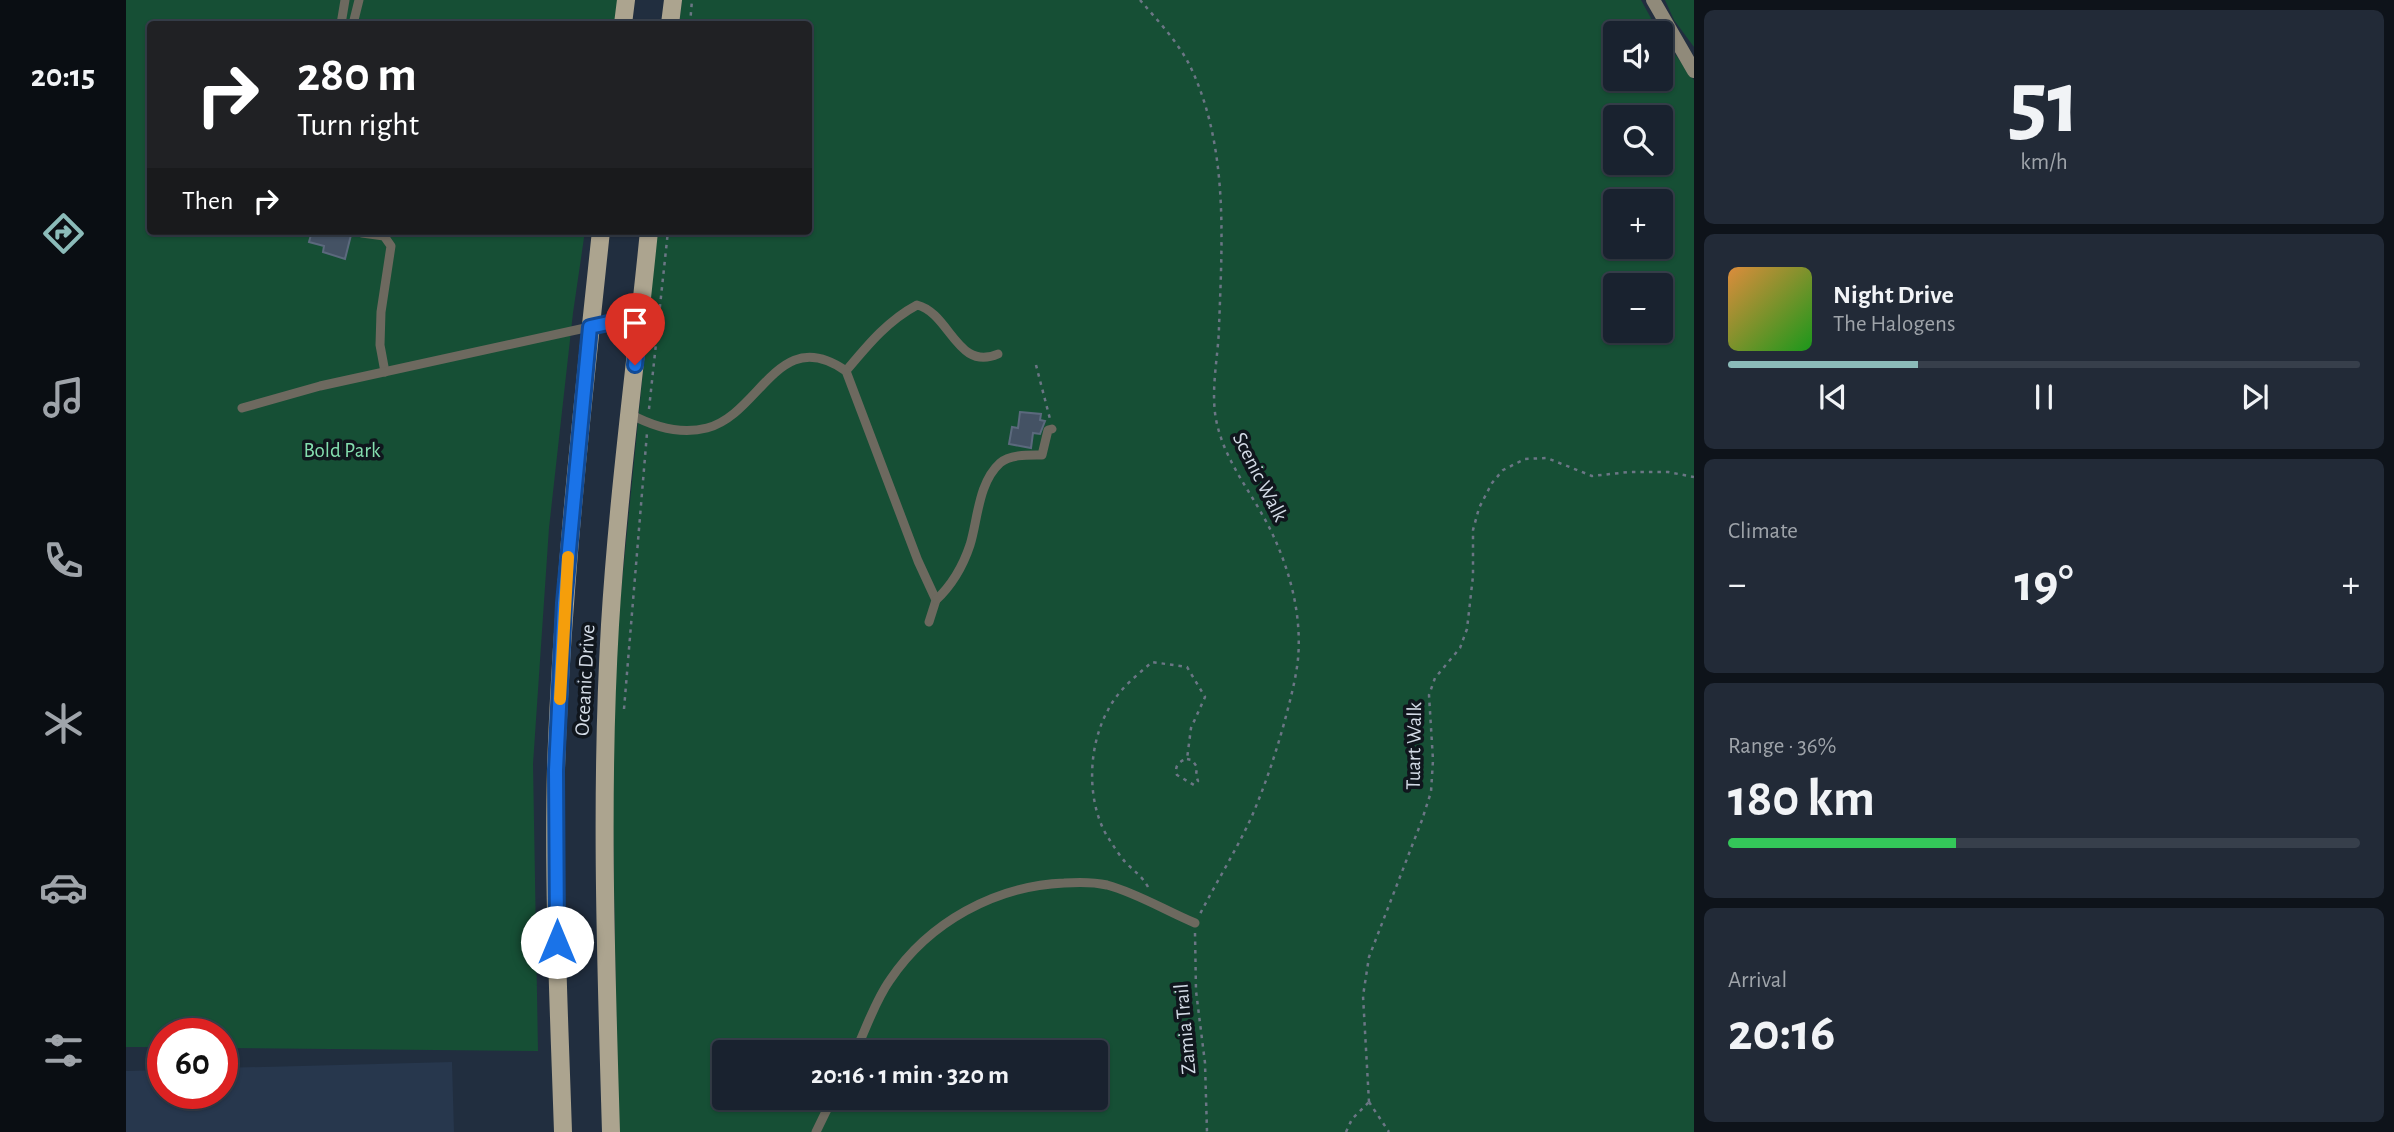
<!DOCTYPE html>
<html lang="en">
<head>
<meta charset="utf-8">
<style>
	:root { --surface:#19222f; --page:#222a37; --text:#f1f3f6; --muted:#9fa4aa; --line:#373f4b; --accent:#8bbbb9 }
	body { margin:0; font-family:"Alegreya Sans",sans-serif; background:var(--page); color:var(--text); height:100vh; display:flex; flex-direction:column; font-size:26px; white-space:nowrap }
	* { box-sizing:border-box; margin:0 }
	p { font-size:23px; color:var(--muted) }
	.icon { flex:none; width:38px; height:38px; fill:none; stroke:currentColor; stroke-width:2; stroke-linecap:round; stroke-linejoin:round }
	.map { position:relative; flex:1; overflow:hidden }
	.details { display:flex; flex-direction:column; gap:10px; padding:10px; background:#0e131a; width:700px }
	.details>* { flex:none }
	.banner { position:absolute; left:21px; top:21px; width:665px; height:214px; border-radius:7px; box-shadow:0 2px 5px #0004,0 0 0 2px var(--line); background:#202124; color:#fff; overflow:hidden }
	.controls { position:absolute; left:1477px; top:21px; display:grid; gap:14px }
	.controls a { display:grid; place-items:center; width:70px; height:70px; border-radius:7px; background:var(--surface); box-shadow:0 2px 5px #0004,0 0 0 2px var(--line); font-size:35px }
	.speed { position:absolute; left:21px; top:1018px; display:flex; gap:14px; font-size:35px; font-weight:700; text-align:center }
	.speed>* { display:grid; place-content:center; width:91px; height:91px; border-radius:50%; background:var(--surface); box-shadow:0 2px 5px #0004,0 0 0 2px var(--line); line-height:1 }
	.speed .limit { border:10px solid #d22; background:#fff; color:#111 }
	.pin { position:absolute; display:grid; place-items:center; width:60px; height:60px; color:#fff; margin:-72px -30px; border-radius:50% 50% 50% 0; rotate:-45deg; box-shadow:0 0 7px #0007 }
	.pin .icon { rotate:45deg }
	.me { position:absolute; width:77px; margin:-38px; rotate:0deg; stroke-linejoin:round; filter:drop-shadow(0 0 5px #0008) }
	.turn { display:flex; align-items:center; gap:24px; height:147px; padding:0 35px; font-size:32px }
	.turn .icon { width:91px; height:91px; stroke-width:2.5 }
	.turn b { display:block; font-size:49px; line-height:60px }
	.then { display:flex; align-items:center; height:66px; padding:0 35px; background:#0003; gap:14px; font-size:26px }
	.big { font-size:52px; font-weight:700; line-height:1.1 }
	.details .widget { flex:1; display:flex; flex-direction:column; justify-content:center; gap:10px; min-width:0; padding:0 24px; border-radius:10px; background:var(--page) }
	.details .dial { align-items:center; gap:0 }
	.dial b { font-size:91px; line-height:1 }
	.song { display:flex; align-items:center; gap:21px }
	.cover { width:84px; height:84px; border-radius:10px; background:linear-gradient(135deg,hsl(30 70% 55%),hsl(120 70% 35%)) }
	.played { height:7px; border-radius:4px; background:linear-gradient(90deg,var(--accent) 30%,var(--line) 30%) }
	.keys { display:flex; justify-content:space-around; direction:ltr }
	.heat { display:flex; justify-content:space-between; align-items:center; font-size:38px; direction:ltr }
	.charge { height:10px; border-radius:5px; background:linear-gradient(90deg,#34c759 36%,var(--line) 0) }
	.trip { position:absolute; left:586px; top:1040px; width:396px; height:70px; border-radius:7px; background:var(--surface); box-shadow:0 2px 5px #0004,0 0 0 2px var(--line); font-weight:700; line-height:70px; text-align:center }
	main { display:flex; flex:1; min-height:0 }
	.tab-bar { display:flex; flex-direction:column; width:126px; justify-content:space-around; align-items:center; background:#0a0e13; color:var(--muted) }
	.tab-bar .icon { width:49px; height:49px }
	.tab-bar .on { color:var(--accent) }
	.tab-bar b { font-size:32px; color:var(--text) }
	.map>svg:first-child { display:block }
	.built { fill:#27374d }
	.green { fill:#164f35; fill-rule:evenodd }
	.building { fill:#445264; stroke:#5b697d; stroke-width:2 }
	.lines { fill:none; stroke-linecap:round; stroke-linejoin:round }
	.path { stroke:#6b7685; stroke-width:2.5; stroke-dasharray:3.5 5; stroke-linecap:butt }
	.lane { stroke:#6d695f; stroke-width:9 }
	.secondary { stroke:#908a7a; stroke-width:14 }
	.primary { stroke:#aca48f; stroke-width:18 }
	.route-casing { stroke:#114b97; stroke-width:18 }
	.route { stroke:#1a73e8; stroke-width:12 }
	.slow { stroke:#f59e0b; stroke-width:12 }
	.labels { text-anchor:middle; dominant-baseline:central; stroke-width:7; stroke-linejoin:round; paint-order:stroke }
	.park-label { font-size:21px; fill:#84deaf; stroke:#10161d }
	.street-label { font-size:21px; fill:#d3dbe6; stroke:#10161d }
</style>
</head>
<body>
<main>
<nav class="tab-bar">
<b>20:15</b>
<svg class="icon on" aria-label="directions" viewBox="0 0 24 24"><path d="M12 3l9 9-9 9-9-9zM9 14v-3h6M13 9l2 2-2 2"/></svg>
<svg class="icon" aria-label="music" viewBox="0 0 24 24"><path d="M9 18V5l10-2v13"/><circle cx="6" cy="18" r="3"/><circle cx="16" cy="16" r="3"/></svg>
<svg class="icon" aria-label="phone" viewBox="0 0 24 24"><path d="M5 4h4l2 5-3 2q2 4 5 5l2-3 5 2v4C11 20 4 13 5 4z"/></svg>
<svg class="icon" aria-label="climate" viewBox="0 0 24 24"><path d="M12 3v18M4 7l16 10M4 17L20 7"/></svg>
<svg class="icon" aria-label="car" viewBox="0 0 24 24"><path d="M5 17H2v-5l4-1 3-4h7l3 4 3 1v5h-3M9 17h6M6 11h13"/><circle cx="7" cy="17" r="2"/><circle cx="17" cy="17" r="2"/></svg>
<svg class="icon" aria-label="filters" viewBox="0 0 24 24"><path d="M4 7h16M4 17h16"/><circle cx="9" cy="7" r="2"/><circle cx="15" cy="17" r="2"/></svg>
</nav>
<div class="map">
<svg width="1568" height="1132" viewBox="0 0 1568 1132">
	<rect width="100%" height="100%" fill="#212e3f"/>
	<path class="built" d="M326 1062 328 1132H0V1071L37 1070V1094H96V1068Z"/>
	<g class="green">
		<path d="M0 0H493L489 24H24V231H459L447 313 423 528 407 764 412 1051 96 1048V1034H37V1047H0Z"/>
		<path d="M556 0H1515L1533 33H1489V79H1535V35L1568 80V1132H492L486 760 492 623 531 231H682V24H553ZM1489 117H1535V163H1489ZM1489 201H1535V247H1489ZM1489 285H1535V331H1489ZM598 1052H970V1097H598Z"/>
		<path d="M1539 0H1568V47L1548 20Z"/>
	</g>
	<g class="building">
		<path d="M186 231H226L219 259 197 252 198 246 183 242Z"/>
		<path d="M894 412 915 414 914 420 919 421 914 434 907 433 905 448 883 444 886 427 892 428Z"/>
	</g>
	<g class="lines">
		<g class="path">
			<path d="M1014 0C1032 21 1053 43 1065 68 1103 149 1096 241 1093 328 1092 360 1083 396 1092 428 1102 466 1128 496 1145 531 1164 570 1176 615 1172 659 1170 678 1165 697 1160 716 1151 750 1140 783 1126 816 1111 849 1091 881 1074 914"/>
			<path d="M564 24 566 0"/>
			<path d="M910 365 924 419"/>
			<path d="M523 409 542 231"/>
			<path d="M498 709 521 433"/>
			<path d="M1061 759 1066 760 1071 767 1070 775 1072 781 1068 785 1051 775C1048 766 1053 761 1061 759Z"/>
			<path d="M1022 887C1016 876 1008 871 1000 863 993 855 987 845 981 836 960 800 962 746 982 710 992 690 1010 676 1026 662L1061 667 1079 697 1065 728 1061 759"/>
			<path d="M1069 933 1070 991 1079 1063 1081 1132"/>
			<path d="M1243 1102 1237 996 1243 957 1296 820 1305 792 1307 760 1303 695 1309 678 1334 648 1341 629 1347 576V530L1353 508 1366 483 1377 470 1399 459 1421 458 1466 476 1503 472H1542L1568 477"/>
			<path d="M1243 1102 1263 1132"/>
			<path d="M1220 1132 1226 1119 1243 1102"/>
		</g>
		<g class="lane">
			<path d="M215 24 219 0"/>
			<path d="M227 24 233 0"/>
			<path d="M236 233 258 236 265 246 255 312 254 345 259 372"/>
			<path d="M720 371C741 346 761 321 791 305 824 313 831 372 872 354"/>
			<path d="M116 408 194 386 514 316"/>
			<path d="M504 414C528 427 554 435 581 428 635 414 652 323 720 371L792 561 810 600 803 622"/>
			<path d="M810 600C826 585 837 566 844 545 852 519 852 483 874 463 884 454 904 455 916 455L922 430 926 429"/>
			<path d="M729 1052C740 1029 749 1001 764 980 803 922 869 886 938 883 952 882 968 882 981 885 1011 893 1040 911 1069 923"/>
			<path d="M690 1132 707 1097"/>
		</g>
		<path class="secondary" d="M1527 0 1568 71"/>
		<g class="primary">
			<path d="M497 24 500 0"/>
			<path d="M544 24 547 0"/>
			<path d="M437 1132C433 1011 427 889 430 768 436 588 456 410 475 231"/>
			<path d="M485 1132C480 963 474 794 484 625 492 494 510 362 523 231"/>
		</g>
	</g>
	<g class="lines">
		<g class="route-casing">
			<path id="route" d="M431 942 430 770 438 603 464 327 514 316 509 365"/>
		</g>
		<use href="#route" class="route"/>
		<path class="slow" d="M434 699 442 557"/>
	</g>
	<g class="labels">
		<g class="park-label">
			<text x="216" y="450">Bold Park</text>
		</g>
		<g class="street-label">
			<text transform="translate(1134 477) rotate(63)">Scenic Walk</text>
			<text transform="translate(459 680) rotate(-87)">Oceanic Drive</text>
			<text transform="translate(1288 746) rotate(-89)">Tuart Walk</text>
			<text transform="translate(1059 1029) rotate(-95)">Zamia Trail</text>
		</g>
	</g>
</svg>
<div class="controls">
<a><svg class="icon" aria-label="sound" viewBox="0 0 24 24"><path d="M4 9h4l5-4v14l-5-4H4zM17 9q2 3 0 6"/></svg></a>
<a><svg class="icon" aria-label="search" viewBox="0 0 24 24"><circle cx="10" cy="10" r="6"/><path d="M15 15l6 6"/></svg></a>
<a>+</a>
<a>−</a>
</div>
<div class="speed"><div class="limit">60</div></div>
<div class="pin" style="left:509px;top:365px;background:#d93025"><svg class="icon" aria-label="arrive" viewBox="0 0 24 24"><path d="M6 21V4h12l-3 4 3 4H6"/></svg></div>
<svg class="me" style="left:431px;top:942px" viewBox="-20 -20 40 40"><circle r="19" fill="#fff"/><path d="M0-13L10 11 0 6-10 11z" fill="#1a73e8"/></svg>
<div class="trip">20:16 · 1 min · 320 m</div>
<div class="banner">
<div class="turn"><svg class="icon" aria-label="right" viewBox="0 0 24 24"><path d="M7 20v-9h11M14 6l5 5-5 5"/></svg><div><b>280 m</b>Turn right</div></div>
<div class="then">Then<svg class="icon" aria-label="right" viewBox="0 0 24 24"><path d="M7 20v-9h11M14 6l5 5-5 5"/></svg></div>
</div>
</div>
<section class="details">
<div class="widget dial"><b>51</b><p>km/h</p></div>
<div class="widget">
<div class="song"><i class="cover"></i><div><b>Night Drive</b><p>The Halogens</p></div></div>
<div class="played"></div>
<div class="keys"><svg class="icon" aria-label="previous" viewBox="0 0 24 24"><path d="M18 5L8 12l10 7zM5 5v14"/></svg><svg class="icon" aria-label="pause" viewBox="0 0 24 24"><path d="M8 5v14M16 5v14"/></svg><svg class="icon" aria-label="next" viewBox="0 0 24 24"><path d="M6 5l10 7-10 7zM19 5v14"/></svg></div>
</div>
<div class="widget"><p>Climate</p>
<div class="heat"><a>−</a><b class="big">19°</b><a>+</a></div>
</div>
<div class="widget"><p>Range · 36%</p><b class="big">180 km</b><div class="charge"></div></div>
<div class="widget"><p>Arrival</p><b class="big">20:16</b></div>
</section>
</main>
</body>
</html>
